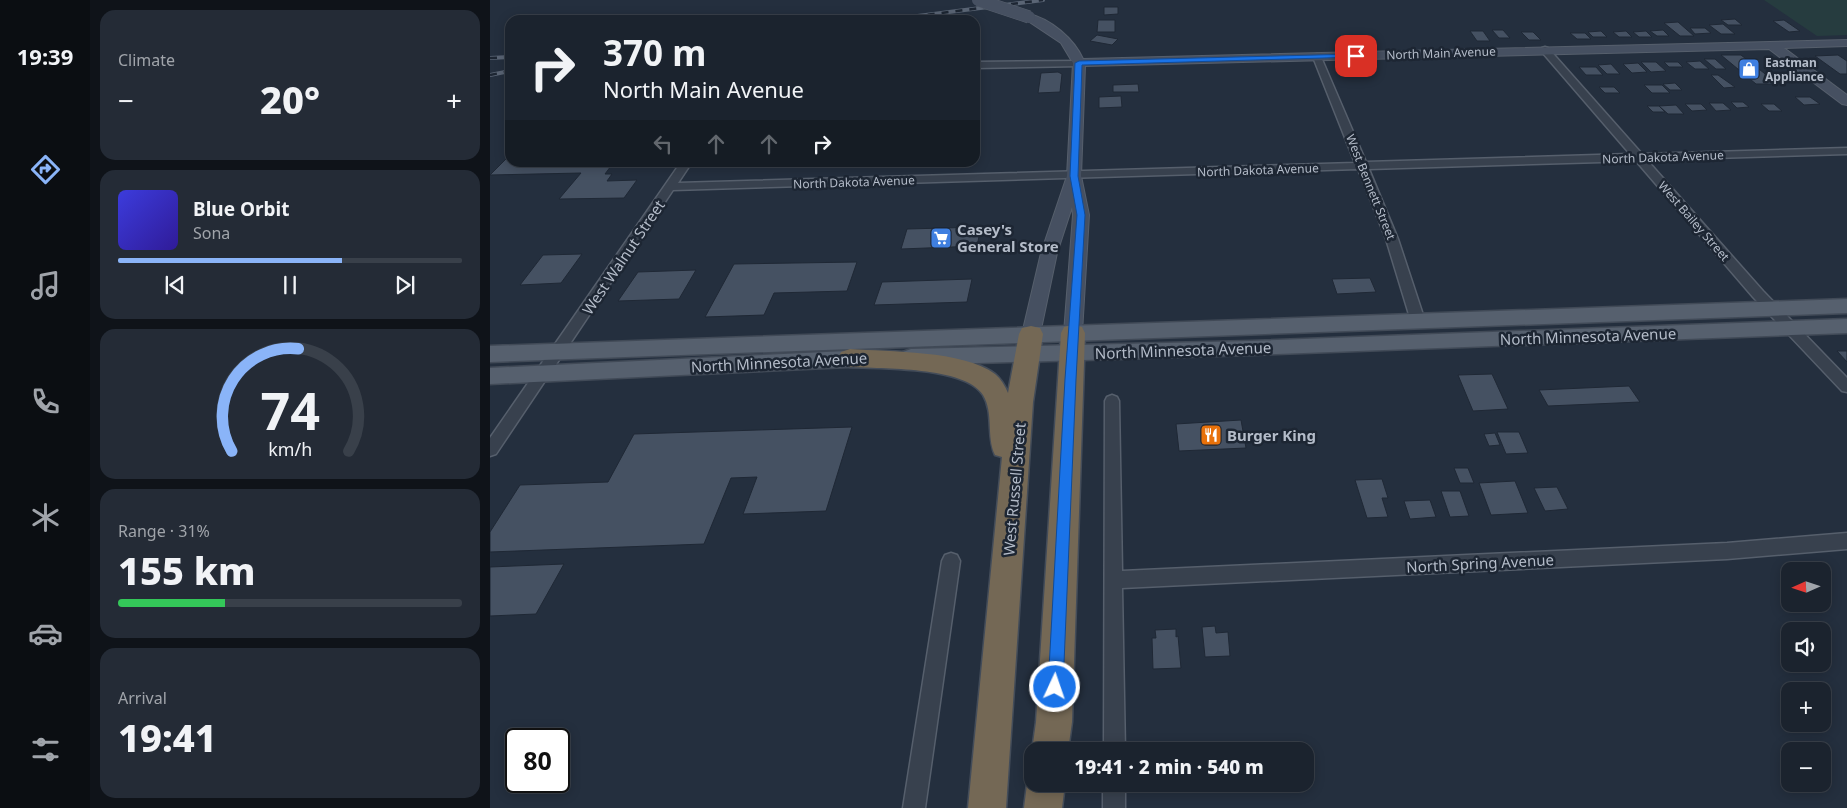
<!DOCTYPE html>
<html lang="en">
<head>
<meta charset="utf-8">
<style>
	:root { --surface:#1b232e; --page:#242b36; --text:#f1f3f6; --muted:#a0a4aa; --line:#39404a; --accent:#8ab4f8 }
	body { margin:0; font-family:"Noto Sans",sans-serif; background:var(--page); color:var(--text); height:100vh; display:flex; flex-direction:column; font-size:19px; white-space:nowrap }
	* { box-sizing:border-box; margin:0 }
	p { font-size:16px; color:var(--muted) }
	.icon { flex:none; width:28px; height:28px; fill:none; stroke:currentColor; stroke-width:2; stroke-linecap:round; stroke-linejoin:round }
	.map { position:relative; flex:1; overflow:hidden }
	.sheet { display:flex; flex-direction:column; gap:10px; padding:10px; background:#0f1319; width:400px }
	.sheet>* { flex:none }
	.top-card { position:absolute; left:15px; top:15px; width:475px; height:152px; border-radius:15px; box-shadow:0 2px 12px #0003,0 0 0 1px var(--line); background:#1b232e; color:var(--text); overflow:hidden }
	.needle { width:32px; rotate:267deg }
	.fabs { position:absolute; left:1291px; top:562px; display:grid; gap:10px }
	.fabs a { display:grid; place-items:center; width:50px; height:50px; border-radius:10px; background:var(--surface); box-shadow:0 2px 12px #0003,0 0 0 1px var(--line); font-size:25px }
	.speed { position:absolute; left:15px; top:728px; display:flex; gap:10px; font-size:25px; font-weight:700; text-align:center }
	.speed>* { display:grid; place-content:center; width:65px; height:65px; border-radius:50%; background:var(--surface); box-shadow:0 2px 12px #0003,0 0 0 1px var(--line); line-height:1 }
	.speed .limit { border:2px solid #111; border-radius:8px; background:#fff; color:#111 }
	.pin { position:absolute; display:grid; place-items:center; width:42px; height:42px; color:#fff; margin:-21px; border-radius:10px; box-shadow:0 2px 8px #0006 }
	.me { position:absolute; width:55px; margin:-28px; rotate:3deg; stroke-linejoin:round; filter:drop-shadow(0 0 4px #0008) }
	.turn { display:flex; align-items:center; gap:18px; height:105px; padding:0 15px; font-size:22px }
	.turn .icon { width:65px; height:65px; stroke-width:2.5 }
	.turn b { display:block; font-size:35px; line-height:42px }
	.lanes { display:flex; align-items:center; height:48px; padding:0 15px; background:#0003; justify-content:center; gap:25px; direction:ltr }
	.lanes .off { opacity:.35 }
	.big { font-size:38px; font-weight:800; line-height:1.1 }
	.sheet .tile { flex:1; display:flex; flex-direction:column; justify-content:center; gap:8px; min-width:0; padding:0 18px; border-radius:15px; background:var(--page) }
	.sheet .dial { align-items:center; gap:0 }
	.dial svg { height:130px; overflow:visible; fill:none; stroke:var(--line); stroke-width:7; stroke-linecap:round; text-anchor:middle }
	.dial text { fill:var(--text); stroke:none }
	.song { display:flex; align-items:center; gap:15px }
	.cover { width:60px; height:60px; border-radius:8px; background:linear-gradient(135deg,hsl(240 70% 55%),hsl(250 70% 35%)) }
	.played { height:5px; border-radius:2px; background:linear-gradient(90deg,var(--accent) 65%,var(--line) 65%) }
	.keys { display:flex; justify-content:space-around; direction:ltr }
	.heat { display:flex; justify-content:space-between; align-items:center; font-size:28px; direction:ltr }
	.charge { height:8px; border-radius:4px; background:linear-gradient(90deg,#34c759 31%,var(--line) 0) }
	.trip { position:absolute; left:534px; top:742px; width:290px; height:50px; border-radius:15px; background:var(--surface); box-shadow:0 2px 12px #0003,0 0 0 1px var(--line); font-weight:800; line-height:50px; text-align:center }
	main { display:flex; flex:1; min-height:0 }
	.tab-bar { display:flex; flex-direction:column; width:90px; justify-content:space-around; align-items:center; background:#0b0e12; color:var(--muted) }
	.tab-bar .icon { width:35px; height:35px }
	.tab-bar .on { color:var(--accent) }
	.tab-bar b { font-size:22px; color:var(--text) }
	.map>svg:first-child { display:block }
	.green { fill:#263c3f }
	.building { fill:#455162; stroke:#1f2835 }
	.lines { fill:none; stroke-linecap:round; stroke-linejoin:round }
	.street-casing { stroke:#565f6c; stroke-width:3 }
	.secondary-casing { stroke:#565f6c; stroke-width:2 }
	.primary-casing { stroke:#414a57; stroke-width:3 }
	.highway-casing { stroke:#434c59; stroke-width:3 }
	.street { fill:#38414e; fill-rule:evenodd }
	.secondary { fill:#465061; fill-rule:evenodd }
	.primary { fill:#56606e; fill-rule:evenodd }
	.highway { fill:#746855; fill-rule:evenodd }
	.rail-casing { stroke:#5a6575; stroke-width:4 }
	.rail { stroke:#1d2633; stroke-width:2.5; stroke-dasharray:7; stroke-linecap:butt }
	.secondary-bridge-casing { stroke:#565f6c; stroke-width:13; stroke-linecap:butt }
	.secondary-bridge { stroke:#465061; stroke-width:12 }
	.route { fill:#1a73e8; stroke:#114b97 }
	.labels { text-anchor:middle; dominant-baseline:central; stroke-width:5; stroke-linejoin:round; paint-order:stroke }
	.far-street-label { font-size:12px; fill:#b4bcc9; stroke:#1d2633 }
	.far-poi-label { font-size:12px; font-weight:bold; fill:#b4bcc9; stroke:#1d2633; text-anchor:start }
	.poi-label { font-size:15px; font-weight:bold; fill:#b4bcc9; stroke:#1d2633; text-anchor:start }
	.street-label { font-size:15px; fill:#b4bcc9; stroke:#1d2633 }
</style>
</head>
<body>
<main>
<nav class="tab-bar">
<b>19:39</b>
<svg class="icon on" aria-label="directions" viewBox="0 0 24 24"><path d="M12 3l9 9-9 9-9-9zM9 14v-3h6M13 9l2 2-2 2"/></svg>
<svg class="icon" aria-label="music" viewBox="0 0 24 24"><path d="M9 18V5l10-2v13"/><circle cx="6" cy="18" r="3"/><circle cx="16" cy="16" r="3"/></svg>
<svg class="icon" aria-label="phone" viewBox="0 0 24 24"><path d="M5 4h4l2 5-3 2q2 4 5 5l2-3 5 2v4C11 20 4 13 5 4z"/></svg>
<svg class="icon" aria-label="climate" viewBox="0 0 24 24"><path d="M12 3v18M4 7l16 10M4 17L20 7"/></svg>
<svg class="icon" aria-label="car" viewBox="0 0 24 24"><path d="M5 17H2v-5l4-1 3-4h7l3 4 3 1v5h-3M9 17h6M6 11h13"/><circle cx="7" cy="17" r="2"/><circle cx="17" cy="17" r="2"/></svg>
<svg class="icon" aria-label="filters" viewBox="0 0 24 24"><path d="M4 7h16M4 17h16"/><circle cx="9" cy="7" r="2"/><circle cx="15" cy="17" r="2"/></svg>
</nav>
<section class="sheet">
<div class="tile"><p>Climate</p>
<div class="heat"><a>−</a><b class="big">20°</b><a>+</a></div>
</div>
<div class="tile">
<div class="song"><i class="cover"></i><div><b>Blue Orbit</b><p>Sona</p></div></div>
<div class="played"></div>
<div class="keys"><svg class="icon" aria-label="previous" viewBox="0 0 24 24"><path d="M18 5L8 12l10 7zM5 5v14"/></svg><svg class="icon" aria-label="pause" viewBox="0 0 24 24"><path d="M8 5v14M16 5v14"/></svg><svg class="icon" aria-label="next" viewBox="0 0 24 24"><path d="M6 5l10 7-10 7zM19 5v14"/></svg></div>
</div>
<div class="tile dial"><svg viewBox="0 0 100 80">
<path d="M14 69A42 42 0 1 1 86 69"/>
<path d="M14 69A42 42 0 0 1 55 6" stroke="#8ab4f8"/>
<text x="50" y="56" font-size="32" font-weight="700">74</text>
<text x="50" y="72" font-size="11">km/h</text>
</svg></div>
<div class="tile"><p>Range · 31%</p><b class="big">155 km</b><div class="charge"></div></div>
<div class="tile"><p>Arrival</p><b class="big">19:41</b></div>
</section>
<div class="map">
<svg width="1357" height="808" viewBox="0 0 1357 808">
	<rect width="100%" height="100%" fill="#242f3e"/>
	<path class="green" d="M1274 0H1357V35L1327 36Z"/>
	<g class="building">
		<path d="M614 7H628V14L614 15Z"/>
		<path d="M1245 19 1252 25H1238L1231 20Z"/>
		<path d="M608 20H625V32H607Z"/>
		<path d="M1294 20 1310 31 1299 32 1283 21Z"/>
		<path d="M1188 22 1204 36H1190L1174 23Z"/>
		<path d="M1233 24 1245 34H1231L1219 25Z"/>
		<path d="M1200 28H1215L1221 33 1205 34Z"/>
		<path d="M1002 30H1013L1020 38H1009Z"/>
		<path d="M1173 30 1179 36H1167L1160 31Z"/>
		<path d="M980 31H993L1000 41H987Z"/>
		<path d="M1111 31 1117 37H1103L1098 32Z"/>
		<path d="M1136 31 1142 37H1129L1123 32Z"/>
		<path d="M1156 31 1162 37H1149L1143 32Z"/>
		<path d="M1031 32H1043L1051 40H1039Z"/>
		<path d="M1080 33H1095L1101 39H1087Z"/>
		<path d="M607 35 628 39 622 45 600 41Z"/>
		<path d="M1231 55H1251L1288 84H1266Z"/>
		<path d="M1348 55 1357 61V74H1350L1325 56Z"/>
		<path d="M1214 59H1225L1236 69H1226Z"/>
		<path d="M1210 61 1219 69H1205L1196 62Z"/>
		<path d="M1151 62H1166L1176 71 1161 72Z"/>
		<path d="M1174 62H1188L1193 67H1179Z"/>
		<path d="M1148 63 1157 72 1142 73 1133 64Z"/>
		<path d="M1121 64 1130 74H1117L1108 65Z"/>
		<path d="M1089 67H1106L1113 75H1096Z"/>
		<path d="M568 72 572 74 570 92 548 93 551 73Z"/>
		<path d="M1221 75H1228L1245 87 1234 88Z"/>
		<path d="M1185 83 1192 90H1180L1173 84Z"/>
		<path d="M648 84 649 92H623V85Z"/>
		<path d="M1154 85H1172L1180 93H1162Z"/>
		<path d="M1109 87H1124L1130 93H1115Z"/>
		<path d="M631 96 632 107 609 108V97Z"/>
		<path d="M1305 97H1320L1330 104 1314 105Z"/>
		<path d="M1241 102H1253L1259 107 1247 108Z"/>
		<path d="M1219 103H1233L1241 110 1226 111Z"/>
		<path d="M1195 104H1211L1217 110 1202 111Z"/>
		<path d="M1271 104H1284L1292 111H1279Z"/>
		<path d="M1186 105 1194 114H1178L1169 106Z"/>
		<path d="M1157 106H1169L1175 112H1163Z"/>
		<path d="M20 155V162H124L115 174H122L117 181 147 180 134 198 69 199 91 173 0 175Z"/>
		<path d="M491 227 487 246 411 249 417 229Z"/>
		<path d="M92 254 71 283 30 285 53 255Z"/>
		<path d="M367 262 357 291 284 293 274 315 215 317 244 264Z"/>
		<path d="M206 270 189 299 128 301 148 272Z"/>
		<path d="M880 278 886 292 847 294 842 279Z"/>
		<path d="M482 279 477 302 384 305 392 282Z"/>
		<path d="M1347 351H1357V362Z"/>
		<path d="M1002 374 1018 409 983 411 968 375Z"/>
		<path d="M1139 386 1150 402 1058 406 1049 390Z"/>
		<path d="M751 420 756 448 689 451 686 424Z"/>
		<path d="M362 427 336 511 253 514 267 477 241 478 214 544 0 552V532L30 485 118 482 144 434Z"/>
		<path d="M1007 432H1029L1038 453 1016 454Z"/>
		<path d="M1005 433 1010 445 999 446 994 434Z"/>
		<path d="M964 468H978L984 483H970Z"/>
		<path d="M892 479 898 498H892L898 517 877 518 865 480Z"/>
		<path d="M1025 481 1038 513 1001 515 989 483Z"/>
		<path d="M1067 487 1078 509 1055 511 1044 488Z"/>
		<path d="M951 491H970L979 516 960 517Z"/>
		<path d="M940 500 946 517 920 519 914 501Z"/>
		<path d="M74 564 46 614 0 616V567Z"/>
		<path d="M725 626 726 633 738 632 740 656 715 657 712 627Z"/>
		<path d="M686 629V637L688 636 691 668 663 669 662 638H666L665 630Z"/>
	</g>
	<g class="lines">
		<g class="street-casing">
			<g id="street">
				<path d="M1055 47 1058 48 1152 154 1357 148V154L1157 160 1273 291 1357 378V392L1352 391 1263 297 1146 161 879 169 908 239 935 321 928 326 921 321 896 239 868 169 183 190 6 454 0 456V438L191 162H202L188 183 865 163 823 57 827 54 831 57 876 162 1140 154 1052 52V48Z"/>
				<path d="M592 61V65L589 66 485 68V62Z"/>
				<path d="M622 395 627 397 629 401 632 571 1237 543 1357 533V549L1237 559 632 588 635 751H614L615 401 617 397Z"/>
				<path d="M461 553 467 555 470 561 435 808H413L452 561 455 555Z"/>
				<rect x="613" y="784" width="22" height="24"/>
			</g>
		</g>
		<g class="secondary-casing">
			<path id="secondary" d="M539 14C561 19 584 39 593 59L1357 40V46L1294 48 1357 95V105L1352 104 1279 49 595 66 591 176 599 215 592 333 589 337 583 339 577 337 574 333 583 215 582 207 567 253 550 334 547 339 541 340 535 339 532 334 551 253 577 176 583 63 571 43 535 19 534 17Z"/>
		</g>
		<g class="primary-casing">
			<g id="primary">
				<path d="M1357 299V313L0 362V346Z"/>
				<path d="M1357 319V333L761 355 421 365 413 362 410 357 413 352 421 349 761 341Z"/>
				<path d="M379 350 387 353 390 358 387 363 379 366 0 384V368Z"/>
			</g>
		</g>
		<g class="highway-casing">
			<g id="highway">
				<path d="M583 325 592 327 595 333 582 722 578 751H542V753V751L546 722 571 333 574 327Z"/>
				<path d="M541 326 550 328 553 334 543 402 516 808H478L512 457 505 455C496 437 504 413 493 395 475 366 391 369 360 367L351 364 348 358 351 352 360 349C399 352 473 350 505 374 511 379 515 386 518 393L529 334 532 328Z"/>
				<path d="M542 771V784H575L572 808H534L537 784Z"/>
			</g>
		</g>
		<use href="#street" class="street"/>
		<use href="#secondary" class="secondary"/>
		<use href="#primary" class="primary"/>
		<use href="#highway" class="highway"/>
		<g class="rail-casing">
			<g id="rail">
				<path d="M396 20 553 0"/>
				<path d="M0 58 20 57"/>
				<path d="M0 75 20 71"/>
			</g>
		</g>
		<use href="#rail" class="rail"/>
		<g class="secondary-bridge-casing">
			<path id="secondary-bridge" d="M488 0 539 17"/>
		</g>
		<use href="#secondary-bridge" class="secondary-bridge"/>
	</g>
	<path class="route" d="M866 54 868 57 592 65 588 176 595 215 586 379 573 687 571 692 565 695 560 692 558 687 575 379 587 215 580 176 585 63 589 61Z"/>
	<defs>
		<g id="shop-square" transform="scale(1.125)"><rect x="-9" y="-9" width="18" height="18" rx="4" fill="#3f7fe0" stroke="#1d2633"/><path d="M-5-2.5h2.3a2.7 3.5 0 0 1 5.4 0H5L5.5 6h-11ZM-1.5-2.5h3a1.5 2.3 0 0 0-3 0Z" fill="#fff"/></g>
		<g id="supermarket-square" transform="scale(1.125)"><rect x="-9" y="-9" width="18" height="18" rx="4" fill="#3f7fe0" stroke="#1d2633"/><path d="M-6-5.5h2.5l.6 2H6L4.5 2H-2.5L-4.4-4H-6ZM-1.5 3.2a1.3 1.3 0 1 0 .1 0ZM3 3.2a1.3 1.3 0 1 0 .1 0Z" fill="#fff"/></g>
		<g id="restaurant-square" transform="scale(1.125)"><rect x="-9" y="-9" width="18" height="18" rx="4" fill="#e8710a" stroke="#1d2633"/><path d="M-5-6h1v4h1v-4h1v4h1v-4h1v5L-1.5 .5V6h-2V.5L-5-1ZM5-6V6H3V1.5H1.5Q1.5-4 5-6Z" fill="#fff"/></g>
	</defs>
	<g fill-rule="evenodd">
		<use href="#shop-square" x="1259" y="69"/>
		<use href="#supermarket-square" x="451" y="238"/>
		<use href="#restaurant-square" x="721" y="435"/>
	</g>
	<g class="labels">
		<g class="far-street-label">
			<text transform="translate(951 53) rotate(-2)">North Main Avenue</text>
			<text transform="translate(1173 157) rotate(-2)">North Dakota Avenue</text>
			<text transform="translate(768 170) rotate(-2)">North Dakota Avenue</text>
			<text transform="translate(364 182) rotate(-2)">North Dakota Avenue</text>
			<text transform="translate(881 187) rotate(68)">West Bennett Street</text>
			<text transform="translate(1204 221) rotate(49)">West Bailey Street</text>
		</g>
		<g class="far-poi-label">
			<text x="1275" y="62">Eastman<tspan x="1275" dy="14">Appliance</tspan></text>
		</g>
		<g class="poi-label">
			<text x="467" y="229">Casey's<tspan x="467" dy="17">General Store</tspan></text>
			<text x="737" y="435">Burger King</text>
		</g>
		<g class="street-label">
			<text transform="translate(133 257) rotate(-56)">West Walnut Street</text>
			<text transform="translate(1098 336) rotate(-2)">North Minnesota Avenue</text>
			<text transform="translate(693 350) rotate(-2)">North Minnesota Avenue</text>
			<text transform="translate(289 362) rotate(-3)">North Minnesota Avenue</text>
			<text transform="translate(524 489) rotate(-85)">West Russell Street</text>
			<text transform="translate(990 563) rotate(-3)">North Spring Avenue</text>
		</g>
	</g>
</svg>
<div class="fabs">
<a><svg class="needle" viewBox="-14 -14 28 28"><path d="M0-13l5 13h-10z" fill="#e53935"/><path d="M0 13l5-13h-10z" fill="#a0a4aa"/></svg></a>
<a><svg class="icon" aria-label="sound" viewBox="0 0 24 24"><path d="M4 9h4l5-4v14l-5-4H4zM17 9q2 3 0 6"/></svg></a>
<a>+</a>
<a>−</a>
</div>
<div class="speed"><div class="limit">80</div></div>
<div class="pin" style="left:866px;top:56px;background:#d93025"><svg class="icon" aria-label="arrive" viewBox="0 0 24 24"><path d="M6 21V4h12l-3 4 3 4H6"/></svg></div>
<svg class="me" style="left:565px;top:687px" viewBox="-20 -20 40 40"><circle r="17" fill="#1a73e8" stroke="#fff" stroke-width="3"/><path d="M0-11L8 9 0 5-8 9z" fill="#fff"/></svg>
<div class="trip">19:41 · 2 min · 540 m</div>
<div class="top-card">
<div class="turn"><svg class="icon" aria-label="right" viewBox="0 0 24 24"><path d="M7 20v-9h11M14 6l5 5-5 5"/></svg><div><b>370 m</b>North Main Avenue</div></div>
<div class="lanes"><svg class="icon off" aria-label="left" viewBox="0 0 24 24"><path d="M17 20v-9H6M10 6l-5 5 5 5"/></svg><svg class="icon off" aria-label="ahead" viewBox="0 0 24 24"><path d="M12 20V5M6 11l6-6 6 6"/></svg><svg class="icon off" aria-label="ahead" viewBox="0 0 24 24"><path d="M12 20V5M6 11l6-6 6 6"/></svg><svg class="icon" aria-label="right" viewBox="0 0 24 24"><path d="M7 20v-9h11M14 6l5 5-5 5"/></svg></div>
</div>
</div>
</main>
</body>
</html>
